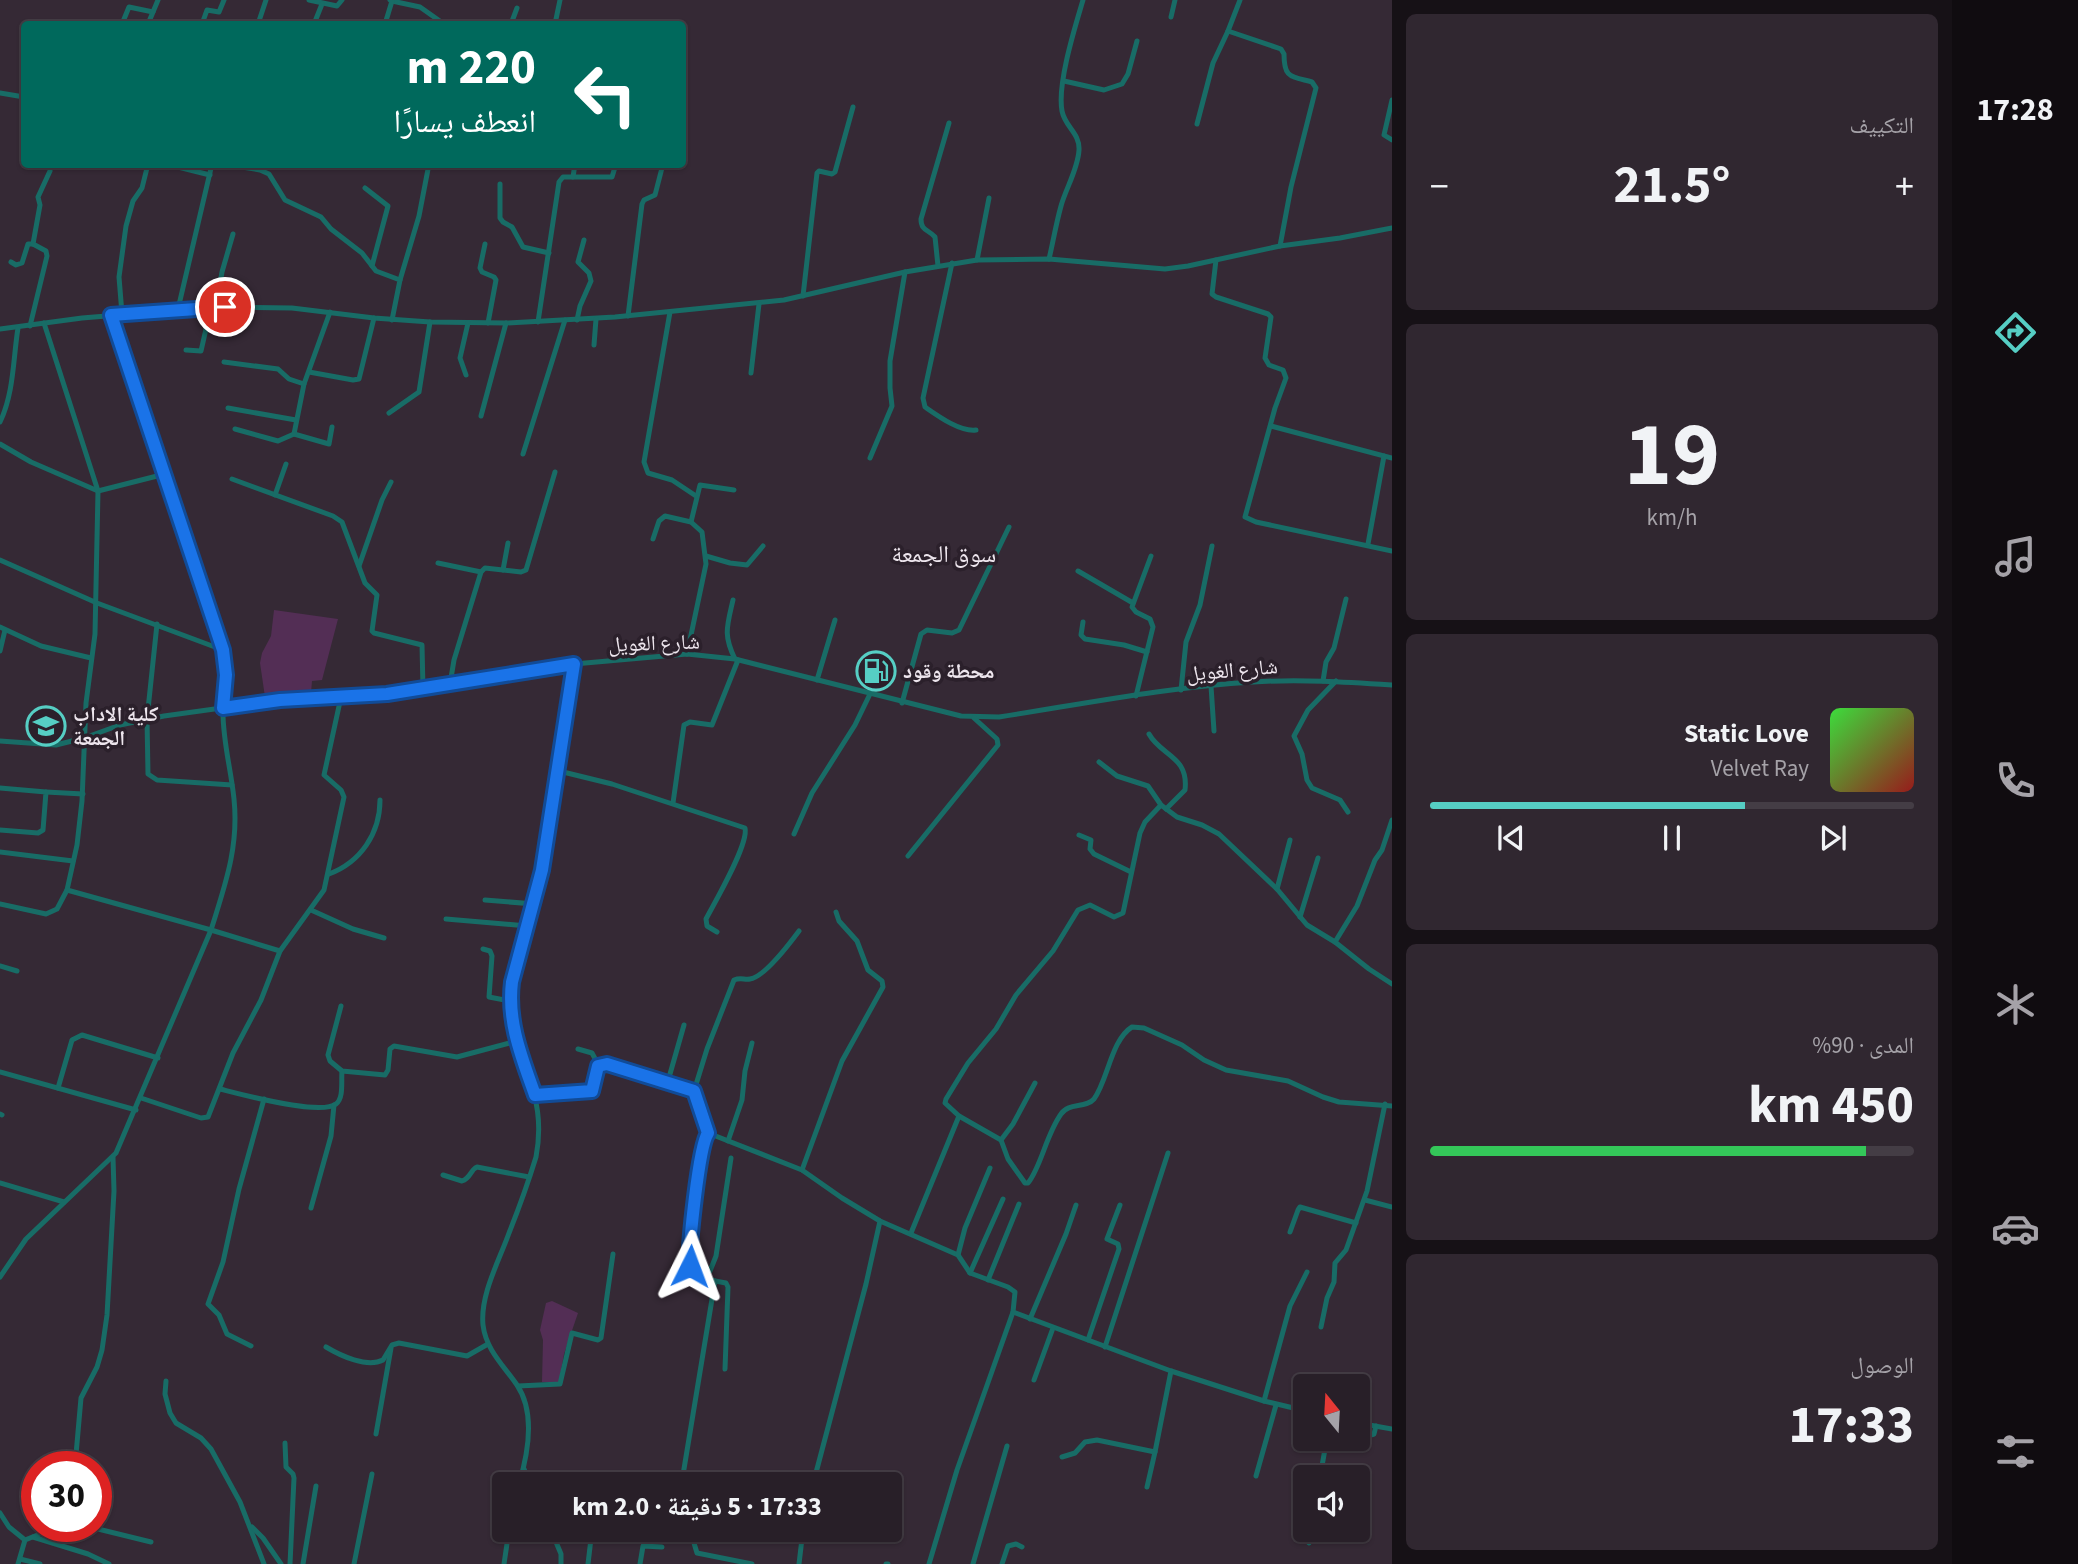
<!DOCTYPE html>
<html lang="ar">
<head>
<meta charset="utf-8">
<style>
	:root { --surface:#281f28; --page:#302730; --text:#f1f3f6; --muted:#a5a2a8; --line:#443d45; --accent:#56cec4 }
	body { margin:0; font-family:"Source Sans 3","Noto Naskh Arabic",sans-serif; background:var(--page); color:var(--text); direction:rtl; height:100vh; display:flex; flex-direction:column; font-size:26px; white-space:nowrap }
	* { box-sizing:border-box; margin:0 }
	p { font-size:23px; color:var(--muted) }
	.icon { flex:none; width:38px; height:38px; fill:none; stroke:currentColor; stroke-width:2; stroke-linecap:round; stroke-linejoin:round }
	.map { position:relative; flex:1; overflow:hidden; direction:ltr }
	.panel { display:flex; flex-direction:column; gap:14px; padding:14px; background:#161116; width:560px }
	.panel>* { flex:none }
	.guide { position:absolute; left:21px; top:21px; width:665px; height:147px; border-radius:7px; box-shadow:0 2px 5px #0004,0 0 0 2px var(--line); direction:rtl; background:#00695c; color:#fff; overflow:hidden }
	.needle { width:46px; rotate:342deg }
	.controls { position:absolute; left:1293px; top:1374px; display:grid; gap:14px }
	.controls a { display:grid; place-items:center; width:77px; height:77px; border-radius:7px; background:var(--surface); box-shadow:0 2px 5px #0004,0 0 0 2px var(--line); font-size:35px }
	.speed { position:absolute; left:21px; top:1451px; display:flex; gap:14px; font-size:35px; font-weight:700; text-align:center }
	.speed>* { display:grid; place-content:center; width:91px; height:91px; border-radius:50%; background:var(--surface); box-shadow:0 2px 5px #0004,0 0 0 2px var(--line); line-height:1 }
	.speed .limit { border:10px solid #d22; background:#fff; color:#111 }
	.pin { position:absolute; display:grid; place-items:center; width:60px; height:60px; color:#fff; margin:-30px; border:4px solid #fff; border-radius:50%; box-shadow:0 2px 7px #0007 }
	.me { position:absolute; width:77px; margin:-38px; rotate:3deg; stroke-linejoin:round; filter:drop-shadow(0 0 5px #0008) }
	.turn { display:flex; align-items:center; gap:24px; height:147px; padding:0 35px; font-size:32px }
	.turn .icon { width:91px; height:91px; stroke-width:2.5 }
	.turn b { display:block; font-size:49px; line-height:60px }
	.big { font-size:52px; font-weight:700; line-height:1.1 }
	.panel .tile { flex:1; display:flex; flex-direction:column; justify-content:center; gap:10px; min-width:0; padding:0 24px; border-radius:10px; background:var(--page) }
	.panel .dial { align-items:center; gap:0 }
	.dial b { font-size:91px; line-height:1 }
	.song { display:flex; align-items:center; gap:21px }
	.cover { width:84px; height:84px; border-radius:10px; background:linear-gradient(135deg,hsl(120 70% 55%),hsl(0 70% 35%)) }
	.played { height:7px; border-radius:4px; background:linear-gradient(90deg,var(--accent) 65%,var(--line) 65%) }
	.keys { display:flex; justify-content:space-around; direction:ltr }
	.heat { display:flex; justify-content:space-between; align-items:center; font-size:38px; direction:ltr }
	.charge { height:10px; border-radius:5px; background:linear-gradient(90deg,#34c759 90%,var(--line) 0) }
	.trip { position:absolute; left:492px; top:1472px; width:410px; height:70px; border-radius:7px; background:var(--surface); box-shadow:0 2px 5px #0004,0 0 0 2px var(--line); font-weight:700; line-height:70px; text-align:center; direction:rtl }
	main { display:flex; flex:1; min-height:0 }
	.menu { display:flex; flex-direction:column; width:126px; justify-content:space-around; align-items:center; background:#100c10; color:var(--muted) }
	.menu .icon { width:49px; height:49px }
	.menu .current { color:var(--accent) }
	.menu b { font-size:32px; color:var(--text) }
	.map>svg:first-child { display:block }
	.green { fill:#532e55 }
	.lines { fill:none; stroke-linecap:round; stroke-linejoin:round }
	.minor { stroke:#186c66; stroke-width:5 }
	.route-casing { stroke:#114b97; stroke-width:18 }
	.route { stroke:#1a73e8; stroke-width:12 }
	.labels { text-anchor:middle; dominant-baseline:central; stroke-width:7; stroke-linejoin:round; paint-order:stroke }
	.street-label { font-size:21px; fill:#ede5ed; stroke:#2b202b }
	.poi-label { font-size:21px; font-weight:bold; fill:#ede5ed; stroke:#2b202b; text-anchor:start }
	.quarter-label { font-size:24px; fill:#ede5ed; stroke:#2b202b }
</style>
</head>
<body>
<main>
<nav class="menu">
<b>17:28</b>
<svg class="icon current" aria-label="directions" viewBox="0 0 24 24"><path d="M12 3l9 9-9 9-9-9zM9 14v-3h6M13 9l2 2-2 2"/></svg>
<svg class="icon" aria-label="music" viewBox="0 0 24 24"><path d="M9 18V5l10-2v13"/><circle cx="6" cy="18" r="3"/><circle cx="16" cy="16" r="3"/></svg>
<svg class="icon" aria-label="phone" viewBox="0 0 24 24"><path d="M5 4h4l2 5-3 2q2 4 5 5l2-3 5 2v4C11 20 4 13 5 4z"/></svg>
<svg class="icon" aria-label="climate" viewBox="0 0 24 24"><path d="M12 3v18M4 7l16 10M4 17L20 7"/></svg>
<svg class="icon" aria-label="car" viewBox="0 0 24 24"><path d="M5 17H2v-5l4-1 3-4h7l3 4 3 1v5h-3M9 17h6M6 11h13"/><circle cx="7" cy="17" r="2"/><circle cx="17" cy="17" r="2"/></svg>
<svg class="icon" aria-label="filters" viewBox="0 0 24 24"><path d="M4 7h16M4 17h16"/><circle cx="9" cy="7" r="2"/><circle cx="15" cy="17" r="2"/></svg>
</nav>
<section class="panel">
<div class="tile"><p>التكييف</p>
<div class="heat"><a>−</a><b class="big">21.5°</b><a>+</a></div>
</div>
<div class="tile dial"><b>19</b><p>km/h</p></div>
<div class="tile">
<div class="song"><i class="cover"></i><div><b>Static Love</b><p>Velvet Ray</p></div></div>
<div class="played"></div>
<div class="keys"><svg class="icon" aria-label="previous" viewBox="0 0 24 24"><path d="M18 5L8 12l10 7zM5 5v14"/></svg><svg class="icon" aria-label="pause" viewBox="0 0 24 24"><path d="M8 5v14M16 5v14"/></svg><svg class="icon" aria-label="next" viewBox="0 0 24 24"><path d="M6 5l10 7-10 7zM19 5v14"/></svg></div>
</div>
<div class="tile"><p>المدى · 90%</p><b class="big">450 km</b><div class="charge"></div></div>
<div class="tile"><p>الوصول</p><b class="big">17:33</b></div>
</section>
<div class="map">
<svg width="1392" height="1564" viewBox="0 0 1392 1564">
	<rect width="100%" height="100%" fill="#352935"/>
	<g class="green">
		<path d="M274 610 338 619 322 680 312 681 311 693 265 697 260 663 262 653 271 636Z"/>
		<path d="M552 1301 578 1313 564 1354 559 1382H542L543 1340 540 1330 546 1303Z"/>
	</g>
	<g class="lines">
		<g class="minor">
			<path d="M309 0 337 6 342 0"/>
			<path d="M1240 0 1228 31 1281 49 1284 54C1284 78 1290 76 1312 82L1316 88 1291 187 1280 246"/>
			<path d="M392 1 420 7 444 24"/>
			<path d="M1171 17 1175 0"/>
			<path d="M122 24 129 7 153 12"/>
			<path d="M148 24 158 0"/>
			<path d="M202 24 207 10 219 12 224 0"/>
			<path d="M258 24 266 0"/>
			<path d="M314 24 322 4"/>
			<path d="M385 24 392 1 390 0"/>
			<path d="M511 24 517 8"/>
			<path d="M555 24 560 0"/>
			<path d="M1064 81 1104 90 1122 84 1128 74 1137 41"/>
			<path d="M0 93 24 97"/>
			<path d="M1392 100 1384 135 1392 140"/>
			<path d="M682 112 683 89"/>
			<path d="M1197 124 1213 63 1228 31"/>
			<path d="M166 164 210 175"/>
			<path d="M242 167 260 170 269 174 285 200 321 217 331 229 362 253 376 271 400 280 392 320"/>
			<path d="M573 177H612L616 164"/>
			<path d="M500 184V218L503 222 512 227 523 247 549 253"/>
			<path d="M365 188 388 206 372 266"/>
			<path d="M485 244 480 268 482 272 494 277 496 280 488 323"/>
			<path d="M1049 259C1053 242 1056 224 1061 206 1066 188 1078 169 1079 150 1080 133 1065 127 1062 111 1057 84 1075 27 1083 0"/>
			<path d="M977 260 989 198"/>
			<path d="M1216 260 1212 294 1216 297 1268 314 1271 317 1265 358 1269 365 1283 370 1286 378 1275 408 1245 517 1256 522 1392 551"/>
			<path d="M11 262 16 265 22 263 28 244H33L40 205 38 197 50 171"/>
			<path d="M952 263 923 398 925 407C938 416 960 432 976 430"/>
			<path d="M938 266 935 237C928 229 921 231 921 219L949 123"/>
			<path d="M400 280 419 216 429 164"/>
			<path d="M803 296 817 173 819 171 832 174 835 172 853 107"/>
			<path d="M216 307 222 272 233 234"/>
			<path d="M178 309 212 164"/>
			<path d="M330 312 304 384 294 434 329 444 332 427"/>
			<path d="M670 312 644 462 648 473 672 480 696 496"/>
			<path d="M122 314 119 277 126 226 133 201 142 188 148 164"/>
			<path d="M111 315 223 650C227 672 223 687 223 708 222 738 231 769 234 799 239 847 225 885 211 930L280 951"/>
			<path d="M628 316 642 204 644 200 655 195 663 164"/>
			<path d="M577 320 580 306 591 281 589 273 578 262 584 240"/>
			<path d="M538 322 559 182 563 177H573L575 164"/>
			<path d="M30 326 47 256 46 251 33 244"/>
			<path d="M0 329 82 318 216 307 292 308 374 318 430 322 506 323 615 317 784 300 905 272 977 260 1049 259 1165 269 1188 266 1280 246 1340 238 1392 228"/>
			<path d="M594 345 596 319"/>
			<path d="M186 350 201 351 211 307"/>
			<path d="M224 362 278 369 289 379 304 384"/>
			<path d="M309 372 353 380 359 379 374 318"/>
			<path d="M751 373 759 304"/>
			<path d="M466 375 460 358 468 323"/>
			<path d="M228 408 296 420"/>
			<path d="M389 413 419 392 430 322"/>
			<path d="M481 416 506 323"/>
			<path d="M0 422C14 393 13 359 18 328"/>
			<path d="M1271 426 1392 458"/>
			<path d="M235 429 278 441 294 434"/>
			<path d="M0 444 31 462 98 491 165 474"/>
			<path d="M523 454 565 320"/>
			<path d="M870 458 892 406 890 388V361L905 272"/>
			<path d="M232 479 333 516 342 522 365 583 377 595 372 631 374 633 422 645 423 689"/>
			<path d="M275 495 286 464"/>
			<path d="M691 522 700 485 734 490"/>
			<path d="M653 539 659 521 665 516 691 522 702 532 706 564 687 654"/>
			<path d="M1368 544 1384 456"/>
			<path d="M706 556 730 563 747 565 763 546"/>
			<path d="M0 560 97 603 223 650"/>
			<path d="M438 563 481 572"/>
			<path d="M359 566 382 500 391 482"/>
			<path d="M503 570 521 572 526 570 555 472"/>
			<path d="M1078 571 1133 603"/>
			<path d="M733 600C727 626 723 635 735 659"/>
			<path d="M1083 622 1081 635 1085 639 1124 645 1147 652"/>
			<path d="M157 624 147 719 148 774 157 780 232 785"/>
			<path d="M0 627 41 646 91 658"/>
			<path d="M0 651 5 630"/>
			<path d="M817 680 835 620"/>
			<path d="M1323 681 1326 662 1334 648 1346 599"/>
			<path d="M1336 681 1308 710 1294 736 1302 754 1307 780 1312 788 1340 800 1348 812"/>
			<path d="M450 684 454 660 481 572 485 568 503 570 508 543"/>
			<path d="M1211 686 1214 731"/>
			<path d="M1181 690 1186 642 1200 605 1212 546"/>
			<path d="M1136 696 1153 627 1150 619 1136 612 1132 607 1151 556"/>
			<path d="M902 703 921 634 927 630 952 633 959 630 1009 527"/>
			<path d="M1149 734C1161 756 1189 756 1185 790L1166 809"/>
			<path d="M0 741 56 745 84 738 120 725 164 716 280 700 387 694 574 664 687 654 735 659 961 716 999 717C1083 704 1168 687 1253 682 1299 679 1346 682 1392 685"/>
			<path d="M1099 762 1117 776 1148 786 1161 805"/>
			<path d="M559 771 612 784 745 828C749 844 715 902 706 919L707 926 717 932"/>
			<path d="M0 788 46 792 43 830 38 833 0 830"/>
			<path d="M46 792 83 794"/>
			<path d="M673 803 684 725 690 722 712 725 738 660"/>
			<path d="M794 834 812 793 855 725 870 694"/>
			<path d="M1079 835 1091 840 1090 849 1094 854 1131 872"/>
			<path d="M0 852 73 861"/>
			<path d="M908 856 998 745 997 739 974 718"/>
			<path d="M329 874C361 862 380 833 380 800"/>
			<path d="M1277 889 1290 840"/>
			<path d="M485 900 534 904"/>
			<path d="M0 904 46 914 57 909 67 890 77 845 82 801 86 703 95 634 98 491 44 323"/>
			<path d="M311 910 353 929 384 938"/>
			<path d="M1300 917 1318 858"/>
			<path d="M446 919 527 926"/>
			<path d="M1335 942 1357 906 1375 860 1382 850 1392 820"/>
			<path d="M483 949 490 951 492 956 489 997 510 1001"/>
			<path d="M0 966 17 971"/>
			<path d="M1392 984 1369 969 1335 942 1307 925 1277 889 1219 834 1202 825 1177 817 1161 805 1145 822 1140 833 1123 913 1114 917 1090 905 1078 910 1053 951 1016 995 996 1029 968 1063 946 1099 945 1103 959 1116 1001 1140 1008 1159 1025 1183H1028C1041 1167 1046 1135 1061 1114 1069 1102 1085 1109 1094 1099 1108 1080 1111 1040 1132 1027L1144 1028 1182 1045 1204 1060 1226 1070 1288 1081 1323 1097 1339 1102 1392 1106"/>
			<path d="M341 1006 328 1055 330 1061 342 1071 385 1075 388 1070 390 1049 394 1046 457 1057 517 1041"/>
			<path d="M578 1049 592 1053 599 1066"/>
			<path d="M0 1072 136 1110"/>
			<path d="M668 1081 684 1025"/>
			<path d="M58 1088 72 1040 82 1035 158 1058"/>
			<path d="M220 1089C240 1094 320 1116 336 1104 344 1098 341 1081 342 1071"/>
			<path d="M694 1091 707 1049 734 980C741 977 744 980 750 979 765 977 790 943 799 931"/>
			<path d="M535 1095 592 1091 599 1066 607 1064 694 1091 708 1133 703 1144 690 1260C691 1271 705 1278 715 1281L682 1481"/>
			<path d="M141 1098 201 1118 208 1117 233 1053 261 1000 280 951 324 890 344 797 341 790 324 775 341 697"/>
			<path d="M0 1114 2 1115"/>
			<path d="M708 1133 802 1170 842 1198 880 1221 958 1255 970 1273 1008 1287 1015 1292 1013 1312 957 1470 929 1564"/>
			<path d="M1001 1140 1013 1124 1035 1083"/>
			<path d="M728 1141 742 1100 745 1071 752 1043"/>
			<path d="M802 1170 842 1061 883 987 882 981 868 970 857 941 839 921 836 912"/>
			<path d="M443 1175 462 1181C471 1178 470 1170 477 1167L529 1177"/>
			<path d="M0 1183 64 1202"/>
			<path d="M1365 1200 1392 1207"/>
			<path d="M311 1208 331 1136 334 1105"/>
			<path d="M1290 1232 1298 1210 1300 1207 1356 1223"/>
			<path d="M911 1233 959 1116"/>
			<path d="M958 1255 965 1228 990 1168"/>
			<path d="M970 1273 1003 1199"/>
			<path d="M702 1275 710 1271 716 1256 731 1158"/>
			<path d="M0 1277 26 1239 116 1153 211 930 67 890"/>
			<path d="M988 1280 1019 1204"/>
			<path d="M715 1281 726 1283 728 1287 725 1369"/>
			<path d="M1013 1312 1171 1371 1264 1401 1306 1411"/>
			<path d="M1030 1319 1066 1234 1076 1205"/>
			<path d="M1321 1327 1327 1298 1334 1282 1335 1263 1346 1250 1367 1191 1385 1104"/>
			<path d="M1088 1340 1119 1249 1118 1244 1107 1239 1120 1205"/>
			<path d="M251 1346 227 1334 219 1315 208 1304 223 1262 239 1189 264 1099"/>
			<path d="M326 1347C341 1356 367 1368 383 1360L392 1345 399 1343 467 1356 488 1344"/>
			<path d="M1105 1347 1168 1153"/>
			<path d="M1034 1380 1053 1328"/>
			<path d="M166 1381 165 1394 170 1413 176 1423 201 1438 211 1449 240 1502 264 1564"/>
			<path d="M518 1386 560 1384 572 1333 598 1340 601 1338 613 1254"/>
			<path d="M1264 1401 1290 1306 1307 1272"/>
			<path d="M1358 1423 1392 1429"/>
			<path d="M376 1434 391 1348"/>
			<path d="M1329 1438 1351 1441 1374 1434 1376 1426"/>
			<path d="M285 1443 286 1467 293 1474 294 1478 290 1564"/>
			<path d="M1062 1457 1075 1453 1085 1442 1097 1440 1155 1452 1171 1371"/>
			<path d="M75 1466 81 1398 97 1367 102 1350 107 1315 114 1191 113 1157"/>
			<path d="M524 1469 530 1484"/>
			<path d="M1256 1476 1276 1405"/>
			<path d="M1320 1477 1327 1438"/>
			<path d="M519 1484C528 1454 536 1413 517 1385 504 1366 486 1350 483 1325 480 1295 499 1261 509 1233 519 1208 528 1183 536 1157 540 1136 540 1116 534 1094 526 1064 510 1034 510 1002 510 959 532 915 542 874 558 805 565 733 574 664"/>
			<path d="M813 1484 866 1284 880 1221"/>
			<path d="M1147 1487 1155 1452"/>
			<path d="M0 1513 9 1527 25 1540"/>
			<path d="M86 1526 151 1542"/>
			<path d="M252 1527 263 1538 281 1564"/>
			<path d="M551 1530 561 1554V1564"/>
			<path d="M696 1530 694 1543 697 1553 752 1564"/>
			<path d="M33 1537 88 1554 109 1564"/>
			<path d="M1309 1543 1311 1530"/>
			<path d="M20 1559 40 1564"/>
			<path d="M18 1564 25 1540 45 1532 52 1526"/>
			<path d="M303 1564 316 1486"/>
			<path d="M354 1564 372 1474"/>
			<path d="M504 1564 509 1530"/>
			<path d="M588 1564 592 1530"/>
			<path d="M640 1564 643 1546 662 1547"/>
			<path d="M799 1564 803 1530"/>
			<path d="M886 1564H888"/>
			<path d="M973 1564 1007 1446"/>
			<path d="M1002 1564 1008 1546 1016 1544 1022 1547"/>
		</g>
	</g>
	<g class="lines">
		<g class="route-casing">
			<path id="route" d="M225 307 111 315 223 650 226 675 223 708 280 700 387 694 574 664 542 870 512 982C507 1022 522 1058 535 1095L592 1091 598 1066 607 1064 694 1091 708 1133C699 1146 688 1249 690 1266"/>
		</g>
		<use href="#route" class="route"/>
	</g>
	<defs>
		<g id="fuel-ring" transform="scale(2.0125)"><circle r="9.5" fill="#2b202b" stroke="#56cec4" stroke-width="1.5"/><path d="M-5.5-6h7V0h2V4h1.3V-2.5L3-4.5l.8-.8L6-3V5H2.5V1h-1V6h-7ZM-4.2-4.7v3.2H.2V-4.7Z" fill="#56cec4"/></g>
		<g id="school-ring" transform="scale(2.0125)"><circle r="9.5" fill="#2b202b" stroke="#56cec4" stroke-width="1.5"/><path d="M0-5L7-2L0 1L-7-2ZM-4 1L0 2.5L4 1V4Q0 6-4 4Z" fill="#56cec4"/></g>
	</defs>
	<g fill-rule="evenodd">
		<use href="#fuel-ring" x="876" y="671"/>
		<use href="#school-ring" x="46" y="726"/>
	</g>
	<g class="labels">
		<g class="street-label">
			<text transform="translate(654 643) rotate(-2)">شارع الغويل</text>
			<text transform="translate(1232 670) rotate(-5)">شارع الغويل</text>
		</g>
		<g class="poi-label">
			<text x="903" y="671">محطة وقود</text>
			<text x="73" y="714">كلية اﻻداب<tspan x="73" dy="24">الجمعة</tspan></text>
		</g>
		<g class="quarter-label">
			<text x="944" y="554">سوق الجمعة</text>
		</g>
	</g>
</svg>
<div class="controls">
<a><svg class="needle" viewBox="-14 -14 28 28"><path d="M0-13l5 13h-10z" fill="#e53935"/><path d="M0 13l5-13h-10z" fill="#a5a2a8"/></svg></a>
<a><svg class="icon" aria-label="sound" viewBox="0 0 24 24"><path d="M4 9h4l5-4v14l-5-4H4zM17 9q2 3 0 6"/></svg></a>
</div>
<div class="speed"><div class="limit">30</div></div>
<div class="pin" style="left:225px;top:307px;background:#d93025"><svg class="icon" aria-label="arrive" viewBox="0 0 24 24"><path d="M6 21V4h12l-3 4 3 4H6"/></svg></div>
<svg class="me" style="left:690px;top:1266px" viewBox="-20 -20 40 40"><path d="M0-17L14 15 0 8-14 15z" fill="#1a73e8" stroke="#fff" stroke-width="4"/></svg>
<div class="trip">17:33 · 5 دقيقة · 2.0 km</div>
<div class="guide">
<div class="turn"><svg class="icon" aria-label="left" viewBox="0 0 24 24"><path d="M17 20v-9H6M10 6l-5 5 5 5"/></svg><div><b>220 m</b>انعطف يسارًا</div></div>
</div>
</div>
</main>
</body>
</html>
